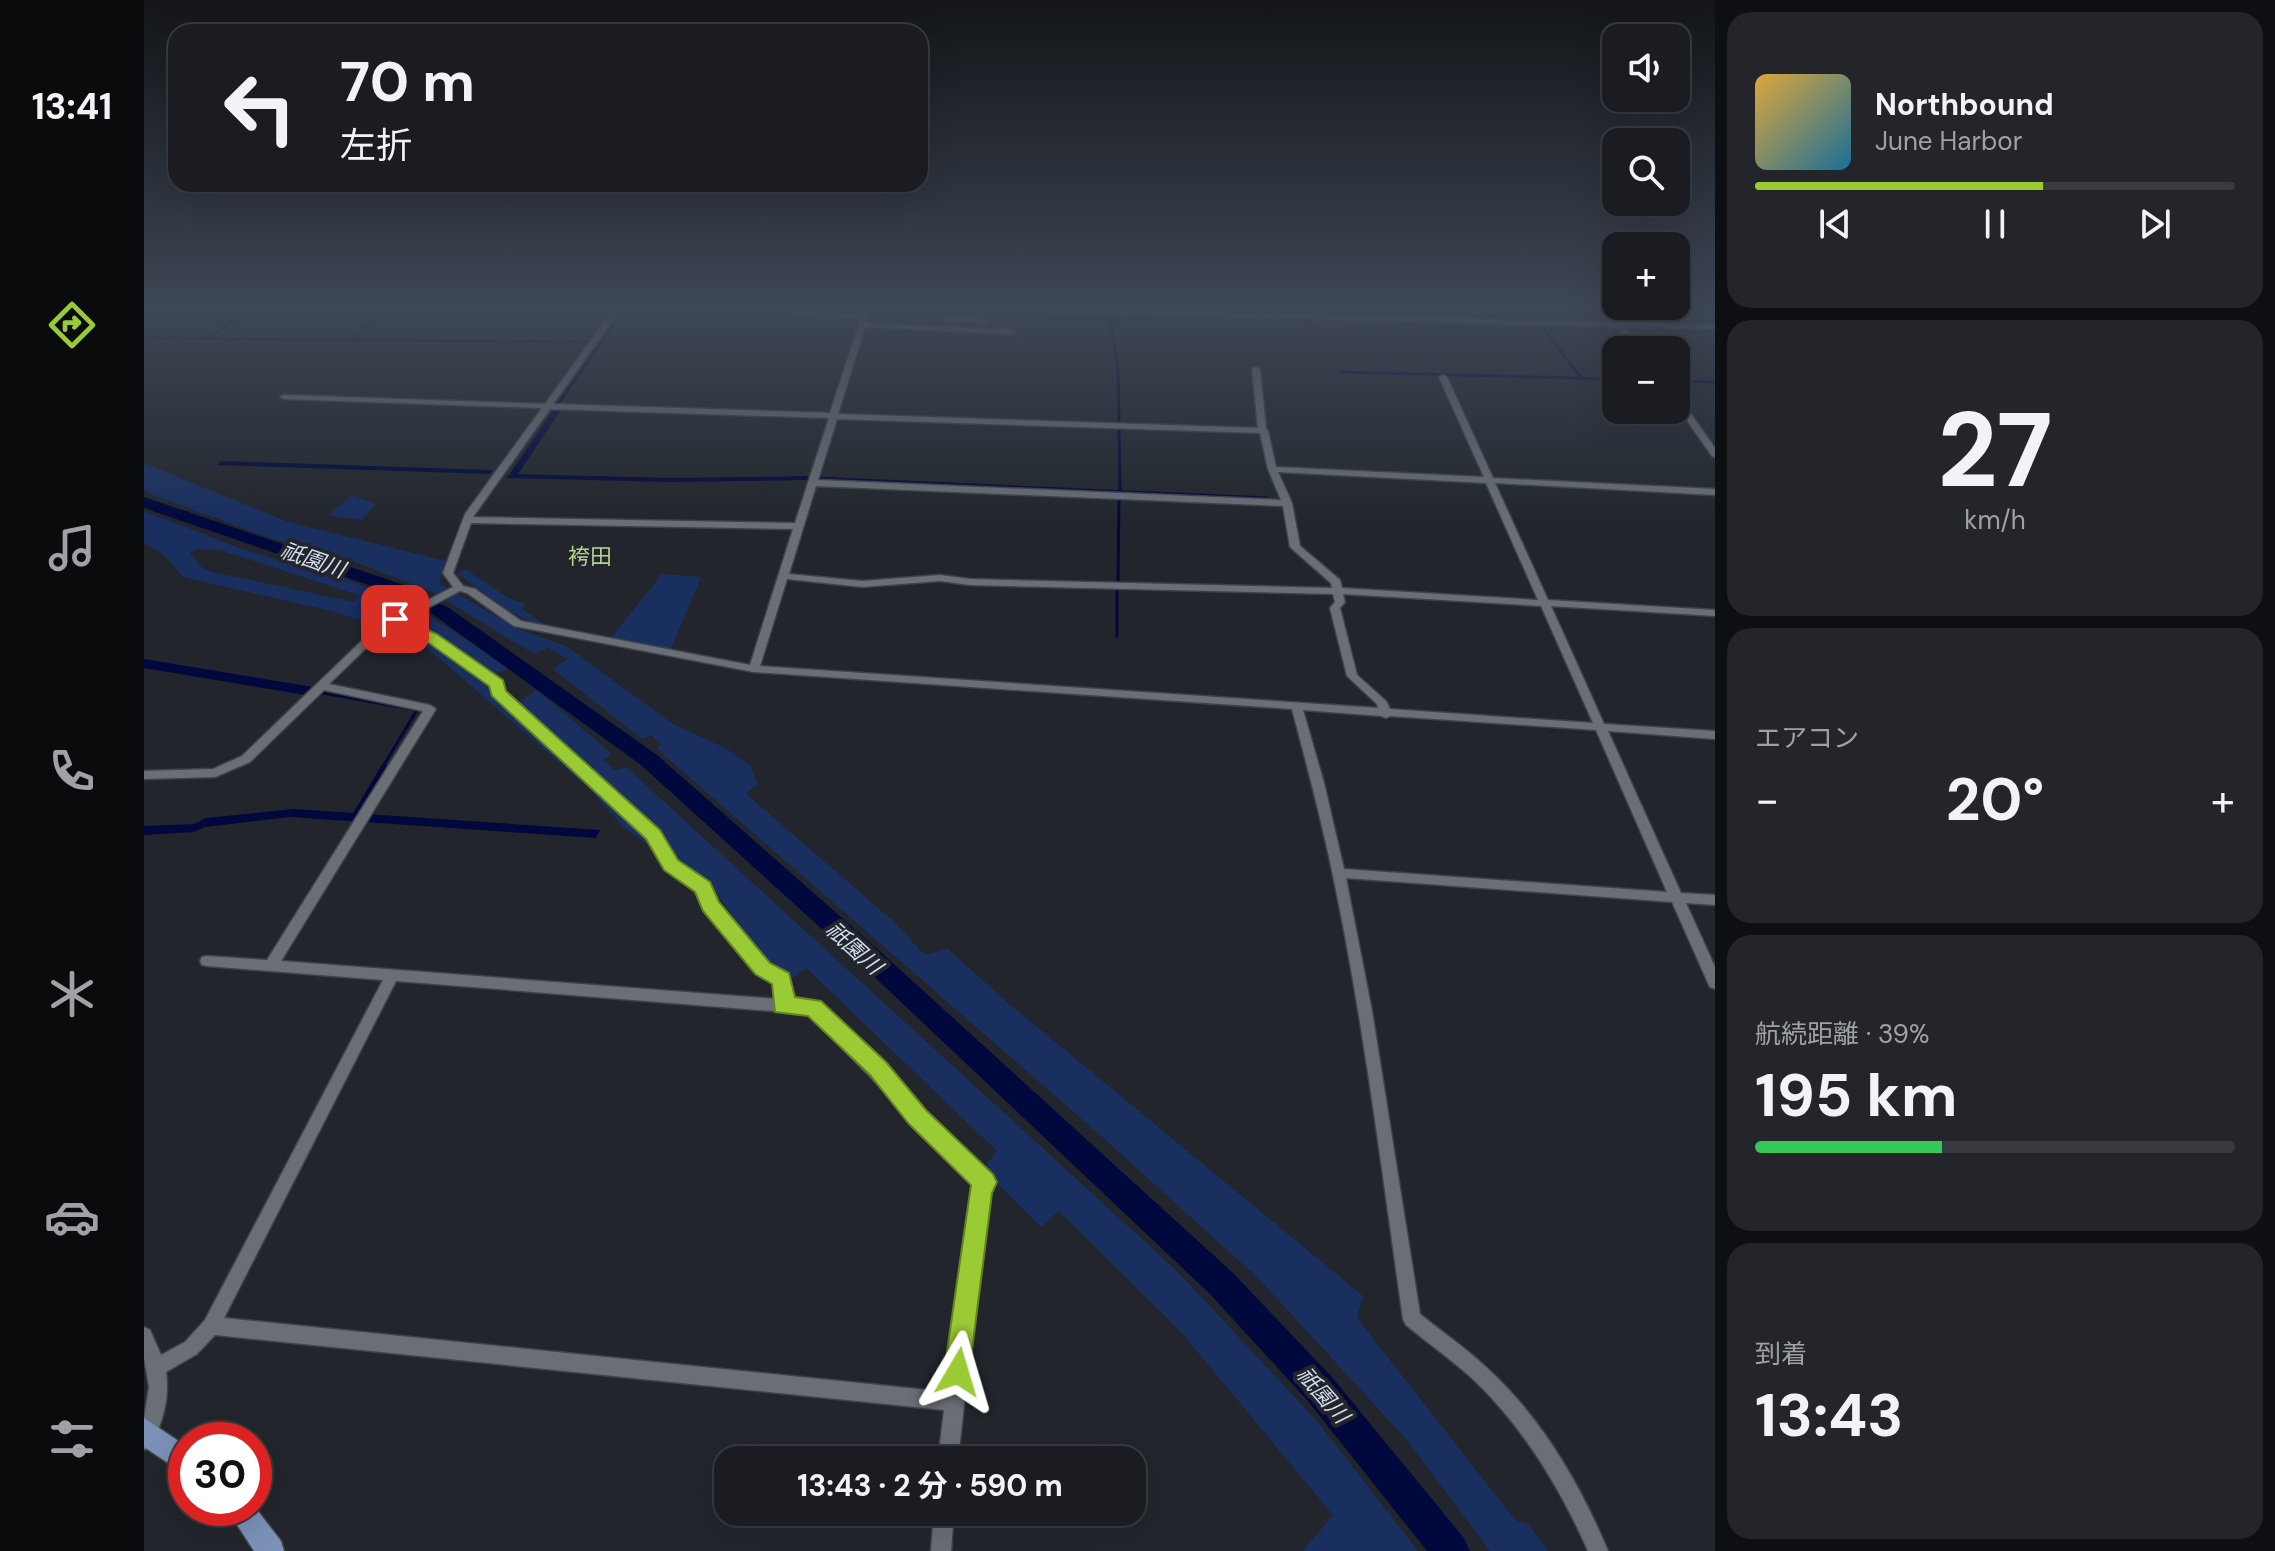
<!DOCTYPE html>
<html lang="ja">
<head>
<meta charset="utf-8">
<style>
	:root { --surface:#1a1c21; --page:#23252a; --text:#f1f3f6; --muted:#9fa1a5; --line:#383a3f; --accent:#9acb34 }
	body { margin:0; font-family:"DM Sans","Noto Sans JP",sans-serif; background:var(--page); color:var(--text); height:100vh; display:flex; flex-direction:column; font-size:30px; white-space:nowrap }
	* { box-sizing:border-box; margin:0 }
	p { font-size:26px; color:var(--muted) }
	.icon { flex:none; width:44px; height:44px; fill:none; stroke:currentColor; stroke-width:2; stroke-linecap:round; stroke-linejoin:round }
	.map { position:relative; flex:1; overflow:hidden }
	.drawer { display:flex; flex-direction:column; gap:12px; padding:12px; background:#0e0f12; width:560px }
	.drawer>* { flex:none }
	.top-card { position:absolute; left:24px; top:24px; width:760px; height:168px; border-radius:24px; box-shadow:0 8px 32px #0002,0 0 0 2px var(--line); background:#1a1c21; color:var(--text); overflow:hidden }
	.controls { position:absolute; left:1458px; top:24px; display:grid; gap:16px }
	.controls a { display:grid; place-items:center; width:88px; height:88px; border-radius:16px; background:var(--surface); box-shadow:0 8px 32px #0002,0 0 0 2px var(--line); font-size:40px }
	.speed { position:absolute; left:24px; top:1422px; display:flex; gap:16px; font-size:40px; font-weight:700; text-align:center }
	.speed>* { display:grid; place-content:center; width:104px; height:104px; border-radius:50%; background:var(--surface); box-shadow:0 8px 32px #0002,0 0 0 2px var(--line); line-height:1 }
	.speed .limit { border:12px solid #d22; background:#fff; color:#111 }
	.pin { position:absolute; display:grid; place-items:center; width:68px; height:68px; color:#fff; margin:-34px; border-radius:16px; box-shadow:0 4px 12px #0006 }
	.me { position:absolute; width:88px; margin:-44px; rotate:7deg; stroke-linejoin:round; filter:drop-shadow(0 0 6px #0008) }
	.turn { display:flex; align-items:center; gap:28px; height:168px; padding:0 40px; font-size:36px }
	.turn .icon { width:104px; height:104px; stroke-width:2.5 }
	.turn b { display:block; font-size:56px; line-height:68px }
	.big { font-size:60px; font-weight:700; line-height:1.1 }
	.drawer .widget { flex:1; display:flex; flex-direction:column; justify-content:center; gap:12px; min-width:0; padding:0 28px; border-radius:24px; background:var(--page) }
	.drawer .dial { align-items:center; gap:0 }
	.dial b { font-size:104px; line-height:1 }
	.song { display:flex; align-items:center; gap:24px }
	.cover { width:96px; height:96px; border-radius:12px; background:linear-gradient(135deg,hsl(40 70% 55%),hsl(200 70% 35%)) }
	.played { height:8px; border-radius:4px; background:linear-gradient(90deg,var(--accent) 60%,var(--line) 60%) }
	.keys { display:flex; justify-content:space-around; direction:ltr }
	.heat { display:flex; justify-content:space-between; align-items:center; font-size:44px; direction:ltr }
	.charge { height:12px; border-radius:6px; background:linear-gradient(90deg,#34c759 39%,var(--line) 0) }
	.trip { position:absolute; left:570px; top:1446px; width:432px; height:80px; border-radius:24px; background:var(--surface); box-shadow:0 8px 32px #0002,0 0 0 2px var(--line); font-weight:700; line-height:80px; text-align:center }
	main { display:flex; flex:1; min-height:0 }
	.dock { display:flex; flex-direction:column; width:144px; justify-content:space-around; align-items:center; background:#0a0b0d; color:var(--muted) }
	.dock .icon { width:56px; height:56px }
	.dock .active { color:var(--accent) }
	.dock b { font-size:36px; color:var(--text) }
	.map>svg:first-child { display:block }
	.green { fill:#182f60; fill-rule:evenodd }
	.water { fill:#00083d }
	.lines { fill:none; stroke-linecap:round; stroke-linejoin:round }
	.stream-far1 { stroke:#00083d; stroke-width:3 }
	.stream { stroke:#00083d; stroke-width:5 }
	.river { fill:#00083d; fill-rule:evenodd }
	.minor-casing { stroke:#3f4247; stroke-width:3 }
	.major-casing { stroke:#3f4247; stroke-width:3 }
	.minor { fill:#6a6f76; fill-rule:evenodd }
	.major { fill:#7b91b8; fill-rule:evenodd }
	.route { fill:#9acb34; stroke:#648422; stroke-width:2 }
	.labels { text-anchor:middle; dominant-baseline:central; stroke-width:8; stroke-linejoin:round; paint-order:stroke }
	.neighbourhood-label { font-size:22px; fill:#b6d38c; stroke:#22262c }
	.water-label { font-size:22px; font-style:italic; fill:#d4deef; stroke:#22262c }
</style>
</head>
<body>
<main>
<nav class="dock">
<b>13:41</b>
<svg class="icon active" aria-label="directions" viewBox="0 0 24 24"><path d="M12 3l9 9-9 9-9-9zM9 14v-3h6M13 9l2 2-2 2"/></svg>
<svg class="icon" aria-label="music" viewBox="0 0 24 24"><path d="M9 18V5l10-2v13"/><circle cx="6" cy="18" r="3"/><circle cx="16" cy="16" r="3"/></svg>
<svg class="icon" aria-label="phone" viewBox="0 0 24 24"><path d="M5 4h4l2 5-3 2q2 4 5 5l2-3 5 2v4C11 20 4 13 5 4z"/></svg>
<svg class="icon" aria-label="climate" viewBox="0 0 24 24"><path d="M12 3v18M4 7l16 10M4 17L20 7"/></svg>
<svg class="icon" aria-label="car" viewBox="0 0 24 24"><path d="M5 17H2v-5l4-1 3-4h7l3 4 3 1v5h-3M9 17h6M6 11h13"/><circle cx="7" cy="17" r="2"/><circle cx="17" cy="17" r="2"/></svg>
<svg class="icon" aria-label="filters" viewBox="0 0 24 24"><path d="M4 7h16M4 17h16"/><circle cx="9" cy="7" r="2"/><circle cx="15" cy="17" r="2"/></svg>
</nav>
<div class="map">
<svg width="1571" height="1551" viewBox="0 0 1571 1551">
	<rect width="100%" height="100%" fill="#22262c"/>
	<g class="green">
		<path d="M0 463 144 522 302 561 295 583 374 629 422 646 529 724 583 749 607 766 613 784 602 794 748 920 781 955 804 949 864 1003 1219 1296 1213 1318 1371 1520 1384 1524 1404 1551H1346L1262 1439 1114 1278 955 1134 513 749 517 744 507 735 498 739 409 669 424 659 404 648 390 654 288 592 217 564 123 537 4 493 0 490Z"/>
		<path d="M208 495 232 504 218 520 184 515Z"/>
		<path d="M0 511 95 548 201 579 265 604 367 667 342 678 365 708 393 690 468 754 459 760 471 770 482 767 1033 1271 1173 1421 1274 1551H1159L1189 1515 1037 1332 915 1211 897 1227 839 1169 853 1151 662 968 649 978 625 966 570 890 535 861 522 858 479 827 447 790 303 665 278 644 249 630 271 617 254 609 231 625 191 612 39 577 20 555 0 543ZM52 549 76 550 214 595 210 602 68 572 56 566 46 553Z"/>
		<path d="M321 569 365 598 382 604 378 609 401 625C365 618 343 593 313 574Z"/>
		<path d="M518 574 557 577 527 649 467 638Z"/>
	</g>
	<g class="water">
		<path d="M410 409 417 410 374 474 526 478 666 476 664 480 525 482 363 478Z"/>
		<path d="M77 461 349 470 346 474 73 465Z"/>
		<path d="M0 659 169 687 161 695 0 668Z"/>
		<path d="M150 809 456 830 452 838 146 817 61 827 50 832 0 835V826L50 824 62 818Z"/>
	</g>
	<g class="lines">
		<g class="stream-far1">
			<path d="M1383 306 1437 378"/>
			<path d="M965 313 974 366 975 423"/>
			<path d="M69 336 106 306"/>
			<path d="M9 338 458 342"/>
			<path d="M209 341 244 306"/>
			<path d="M1196 372 1472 379"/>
			<path d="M1532 381 1571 382"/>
			<path d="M412 407 482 306"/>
			<path d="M975 428 976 491"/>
			<path d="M670 478 1123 498"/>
			<path d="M974 582 975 499"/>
			<path d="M973 590V636"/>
			<path d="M179 693 273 710 238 768"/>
		</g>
		<path class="stream" d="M212 813 240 766"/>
		<path class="river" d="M0 497 257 584 305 608 513 755 740 955 1088 1272 1187 1376 1320 1538 1326 1551H1283L1163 1400 1066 1294 722 969 497 765 291 616 245 592 0 508Z"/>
		<g class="minor-casing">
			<g id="minor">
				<path d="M472 306H479L409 404 686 413 717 318 653 316 649 314 651 306H658L657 312 718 314 721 306H727L722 323 867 330 871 332 867 334 721 327 694 414 1114 428 1108 369 1112 367 1116 369 1122 429 1124 431 1132 467 1340 477 1295 377 1299 375 1303 377 1349 478 1571 489V495L1351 483 1404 600 1571 610V616L1407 606 1460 724 1571 731V739L1464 731 1537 893 1571 895V905L1542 903 1571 967V989L1566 987 1564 983 1528 902 1202 878 1228 1011 1276 1314C1298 1332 1322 1348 1343 1368 1397 1417 1436 1484 1464 1551H1444C1417 1490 1381 1430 1333 1383 1311 1362 1285 1344 1262 1325L1259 1319C1237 1165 1218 1008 1185 857 1174 807 1161 758 1148 709L610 672 370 626 323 593 316 591 261 620 291 636 357 682 359 691 513 831 532 862 564 884 572 904 623 964 642 975 648 992 647 1000 674 1004 847 1177 849 1182 843 1194 814 1460H794L800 1410 71 1335 53 1354 22 1372C26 1400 18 1422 7 1447L0 1450V1418L5 1387 0 1358V1327L6 1330 17 1355 41 1342 61 1320 239 980 63 966 58 965 56 961 58 957 63 956 123 960 279 711 180 690 106 762 71 777 0 779V771L69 769 98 756 232 627 246 620 247 617 253 616 309 587 299 573 321 514 398 408 140 399 136 397 140 395 401 404ZM406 409 685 418 651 523 329 517ZM693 419 1116 433 1124 469 1137 500 674 480ZM1134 472 1342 483 1394 600 1198 588 1196 580 1156 546 1148 503ZM672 486 1139 506 1146 547 1187 583 1188 588 826 579 796 575 718 581 645 574ZM327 523 649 529 606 665 377 621 331 589 319 586 309 573ZM643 579 718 587 796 581 826 585 1189 594 1191 602 1186 608 1203 676 1233 704 1234 708 616 666ZM1199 594 1397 606 1449 723 1246 709 1242 701 1213 675 1196 608 1201 602ZM253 624 283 640 348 685 350 694 504 837 522 868 553 890 561 910 613 972 631 982 634 992 633 999 137 961 292 709 286 705 185 684 240 631ZM1159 710 1237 716 1242 718 1246 716 1452 730 1523 892 1200 869 1180 783ZM252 981 665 1014 831 1184 827 1193 803 1392 80 1318Z"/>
				<path d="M735 306H805L1470 322 1457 306H1464L1477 322 1571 325V329L1481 327 1499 350H1491L1473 327 739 308Z"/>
				<path d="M801 317 841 319 845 321 841 323 804 321H801Z"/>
				<path d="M1532 397H1535L1571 448V457L1568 456 1532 405Z"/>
				<path d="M790 1512H810L807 1551H787Z"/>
			</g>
		</g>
		<g class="major-casing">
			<g id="major">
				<path d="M0 1418 42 1446V1475L0 1447Z"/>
				<path d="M110 1506 137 1541 140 1551H110L82 1508Z"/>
			</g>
		</g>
		<use href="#minor" class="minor"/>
		<use href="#major" class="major"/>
	</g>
	<linearGradient id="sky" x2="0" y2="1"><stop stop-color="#131518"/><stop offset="0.59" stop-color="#3e4756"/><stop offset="1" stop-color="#3e4756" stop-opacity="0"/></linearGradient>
	<rect width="1571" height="523" fill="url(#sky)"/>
	<path class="route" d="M251 615 293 634 359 680 362 691 516 830 534 860 566 882 575 902 626 963 645 973 651 997 677 1001 742 1062 782 1110 849 1174 853 1182 848 1193 824 1382 814 1386 804 1382 800 1372 827 1185 765 1124 726 1075 664 1016 631 1012 628 984 611 974 559 911 551 892 520 870 502 839 348 696 345 686 282 641 246 623 244 619Z"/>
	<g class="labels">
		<g class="neighbourhood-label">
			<text x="446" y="556">袴田</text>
		</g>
		<g class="water-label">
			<text transform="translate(169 560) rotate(19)">祇園川</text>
			<text transform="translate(710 948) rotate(42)">祇園川</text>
			<text transform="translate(1179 1395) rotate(49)">祇園川</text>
		</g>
	</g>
</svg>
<div class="controls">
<a><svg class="icon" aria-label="sound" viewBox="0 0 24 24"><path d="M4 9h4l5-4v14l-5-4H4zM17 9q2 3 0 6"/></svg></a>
<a><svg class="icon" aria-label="search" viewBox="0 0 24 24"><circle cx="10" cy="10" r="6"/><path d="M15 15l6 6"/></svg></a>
<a>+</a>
<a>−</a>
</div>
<div class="speed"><div class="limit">30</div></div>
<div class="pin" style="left:251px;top:619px;background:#d93025"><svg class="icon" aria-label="arrive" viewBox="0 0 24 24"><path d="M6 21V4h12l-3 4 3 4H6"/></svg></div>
<svg class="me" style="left:814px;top:1372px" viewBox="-20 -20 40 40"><path d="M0-17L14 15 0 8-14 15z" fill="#9acb34" stroke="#fff" stroke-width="4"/></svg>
<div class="trip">13:43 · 2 分 · 590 m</div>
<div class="top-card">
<div class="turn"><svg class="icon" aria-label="left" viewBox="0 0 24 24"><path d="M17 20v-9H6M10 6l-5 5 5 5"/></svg><div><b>70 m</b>左折</div></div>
</div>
</div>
<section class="drawer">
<div class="widget">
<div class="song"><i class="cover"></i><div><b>Northbound</b><p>June Harbor</p></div></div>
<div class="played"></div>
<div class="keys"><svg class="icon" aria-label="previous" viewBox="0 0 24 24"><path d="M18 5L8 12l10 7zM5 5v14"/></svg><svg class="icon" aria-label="pause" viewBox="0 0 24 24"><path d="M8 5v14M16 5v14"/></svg><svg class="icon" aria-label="next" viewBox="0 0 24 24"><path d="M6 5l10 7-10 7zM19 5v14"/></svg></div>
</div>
<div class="widget dial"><b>27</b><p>km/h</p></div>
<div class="widget"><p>エアコン</p>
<div class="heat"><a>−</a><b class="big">20°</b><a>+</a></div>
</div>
<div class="widget"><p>航続距離 · 39%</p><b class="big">195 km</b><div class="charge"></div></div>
<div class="widget"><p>到着</p><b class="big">13:43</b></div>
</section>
</main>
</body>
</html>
